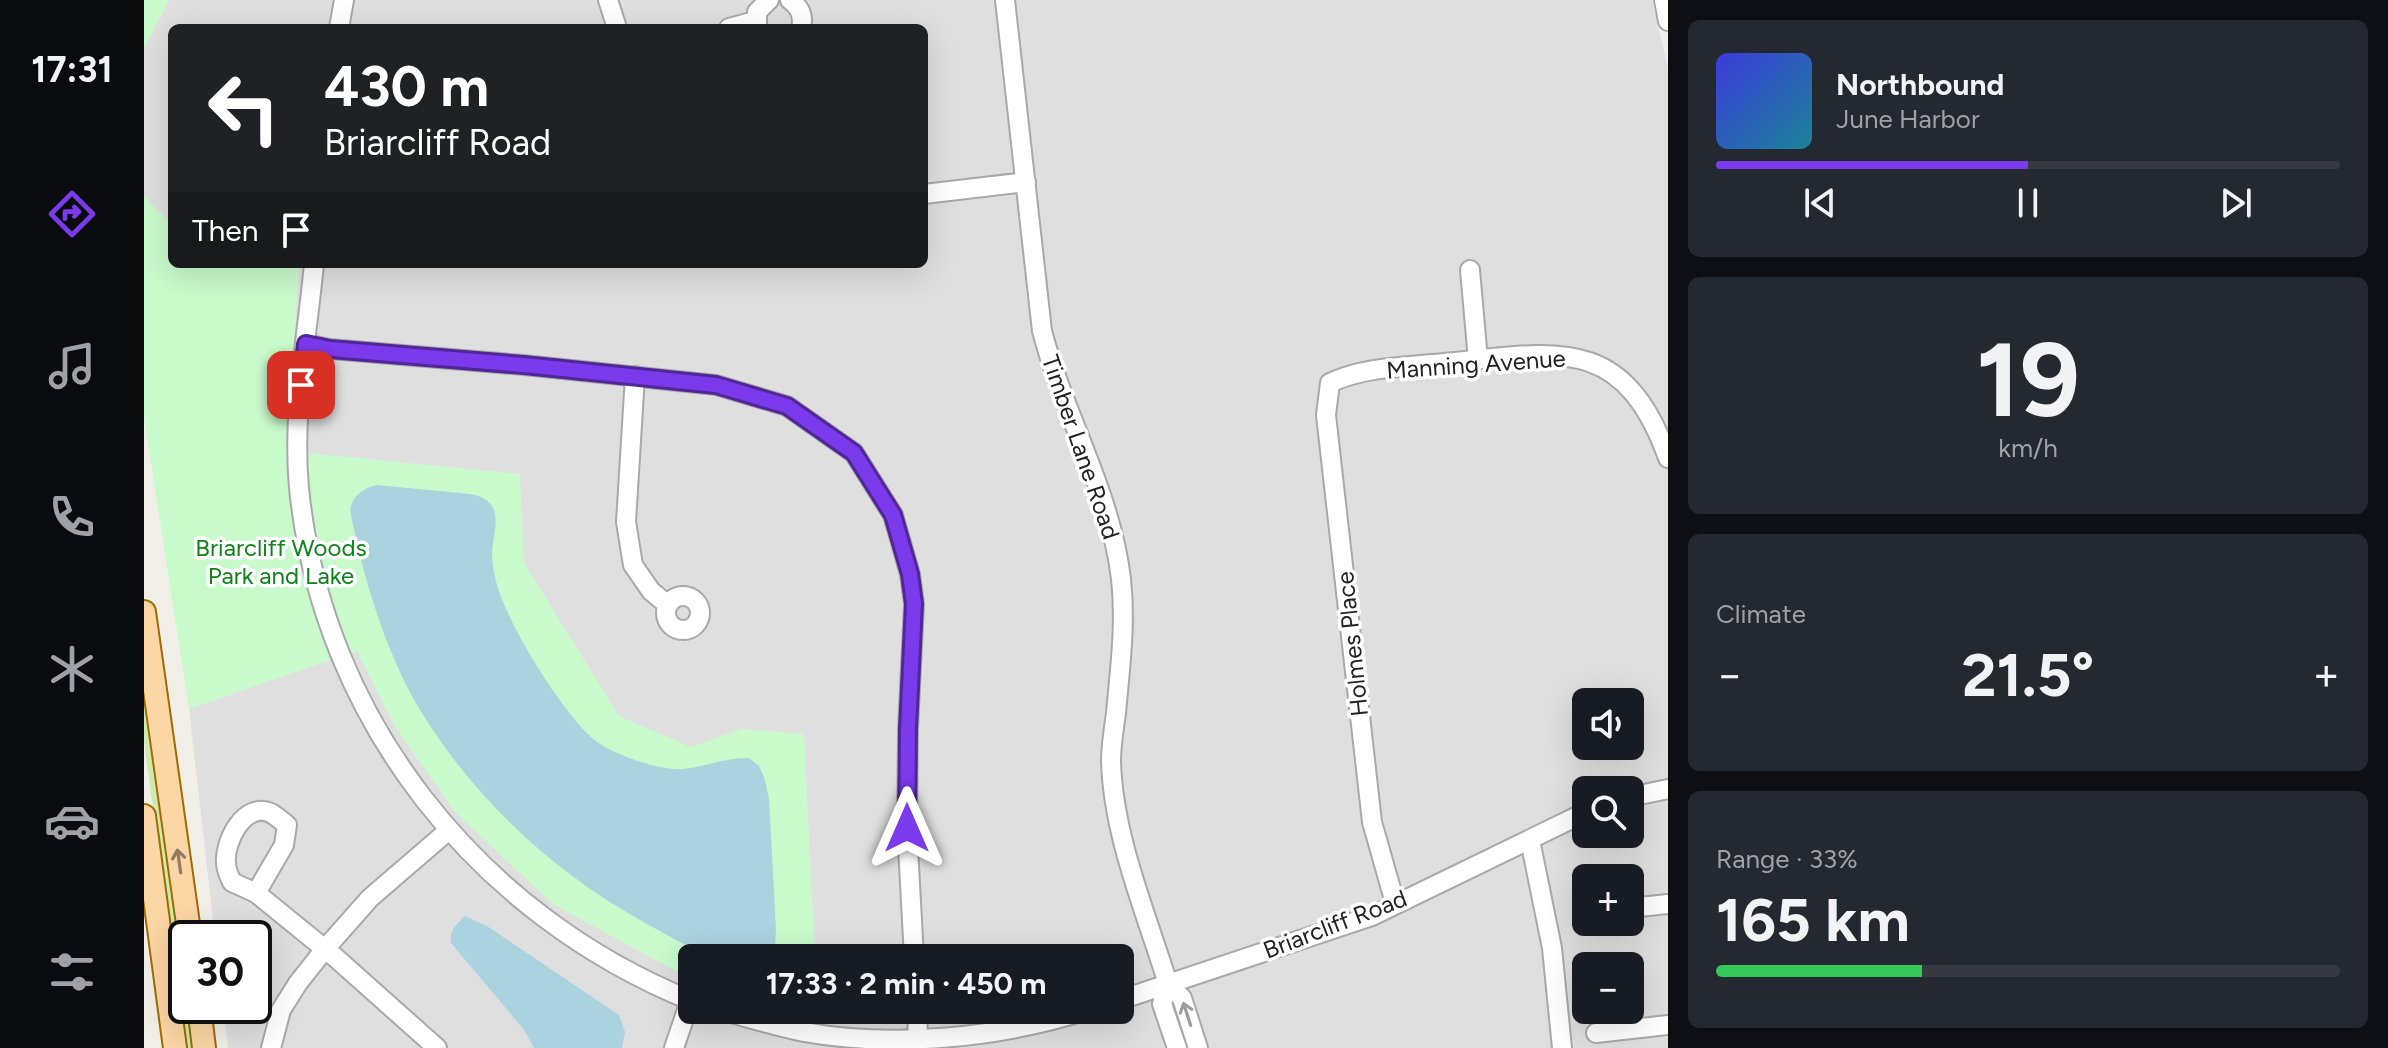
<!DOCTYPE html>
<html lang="en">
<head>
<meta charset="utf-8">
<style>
	:root { --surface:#171b24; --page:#242831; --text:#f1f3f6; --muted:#9ea1a6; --line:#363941; --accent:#7c3aed }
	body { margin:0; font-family:Figtree,sans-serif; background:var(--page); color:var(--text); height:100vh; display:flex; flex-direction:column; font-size:30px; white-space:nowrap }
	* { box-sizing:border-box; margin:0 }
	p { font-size:26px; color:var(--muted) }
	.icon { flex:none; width:44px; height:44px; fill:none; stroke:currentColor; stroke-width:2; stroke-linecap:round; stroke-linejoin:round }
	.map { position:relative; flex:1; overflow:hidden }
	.details { display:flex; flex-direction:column; gap:20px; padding:20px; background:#0d0f14; width:720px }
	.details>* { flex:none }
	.hud { position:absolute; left:24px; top:24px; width:760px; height:244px; border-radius:12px; box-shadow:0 8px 32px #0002; background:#202124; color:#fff; overflow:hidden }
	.controls { position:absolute; left:1428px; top:688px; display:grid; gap:16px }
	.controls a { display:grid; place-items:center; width:72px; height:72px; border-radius:12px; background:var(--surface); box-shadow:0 8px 32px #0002; font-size:40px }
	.speed { position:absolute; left:24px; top:920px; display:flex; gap:16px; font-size:40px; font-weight:700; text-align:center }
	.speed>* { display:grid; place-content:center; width:104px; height:104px; border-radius:50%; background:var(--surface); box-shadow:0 8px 32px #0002; line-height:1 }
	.speed .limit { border:4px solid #111; border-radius:12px; background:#fff; color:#111 }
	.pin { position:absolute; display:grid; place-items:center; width:68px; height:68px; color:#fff; margin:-34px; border-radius:16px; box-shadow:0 4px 12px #0006 }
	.me { position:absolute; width:88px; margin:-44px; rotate:0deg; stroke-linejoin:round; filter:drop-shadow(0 0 6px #0008) }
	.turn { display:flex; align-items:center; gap:28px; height:168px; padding:0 24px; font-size:36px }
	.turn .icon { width:104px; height:104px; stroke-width:2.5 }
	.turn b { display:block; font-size:56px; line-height:68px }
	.then { display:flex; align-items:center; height:76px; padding:0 24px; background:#0003; gap:16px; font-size:30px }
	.big { font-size:60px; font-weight:700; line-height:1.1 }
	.details .card { flex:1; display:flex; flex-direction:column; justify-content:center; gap:12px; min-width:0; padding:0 28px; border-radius:12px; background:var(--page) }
	.details .dial { align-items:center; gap:0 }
	.dial b { font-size:104px; line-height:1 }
	.song { display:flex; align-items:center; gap:24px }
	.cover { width:96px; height:96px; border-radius:12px; background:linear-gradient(135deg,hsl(240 70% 55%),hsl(190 70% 35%)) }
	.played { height:8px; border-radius:4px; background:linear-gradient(90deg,var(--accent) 50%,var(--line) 50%) }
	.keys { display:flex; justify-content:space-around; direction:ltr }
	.heat { display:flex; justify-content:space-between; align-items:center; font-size:44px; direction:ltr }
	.charge { height:12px; border-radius:6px; background:linear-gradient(90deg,#34c759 33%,var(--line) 0) }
	.trip { position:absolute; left:534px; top:944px; width:456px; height:80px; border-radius:12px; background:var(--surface); box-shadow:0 8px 32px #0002; font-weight:700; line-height:80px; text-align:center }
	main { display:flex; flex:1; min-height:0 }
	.dock { display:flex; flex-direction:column; width:144px; justify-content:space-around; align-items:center; background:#090b0e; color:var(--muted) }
	.dock .icon { width:56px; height:56px }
	.dock .selected { color:var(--accent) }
	.dock b { font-size:36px; color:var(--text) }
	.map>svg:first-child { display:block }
	.residential { fill:#e0dfdf; fill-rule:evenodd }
	.grass { fill:#cdebb0 }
	.park { fill:#c8facc }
	.water { fill:#aad3df }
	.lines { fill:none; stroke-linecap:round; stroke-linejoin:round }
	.minor-casing { stroke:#a9a9a9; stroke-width:22 }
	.major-casing { stroke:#a06b00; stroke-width:26 }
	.minor { stroke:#fff; stroke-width:18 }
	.major { stroke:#fcd6a4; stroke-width:22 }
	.oneway { stroke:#8f7c63 }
	.oneway2 { stroke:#9c9c9c }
	.route-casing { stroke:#51269a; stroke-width:20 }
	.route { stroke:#7c3aed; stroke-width:14 }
	.labels { text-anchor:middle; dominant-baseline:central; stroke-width:7; stroke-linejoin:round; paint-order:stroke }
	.street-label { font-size:24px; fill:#222; stroke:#fff }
	.park-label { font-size:24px; fill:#0c8416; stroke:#fff }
</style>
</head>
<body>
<main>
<nav class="dock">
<b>17:31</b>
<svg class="icon selected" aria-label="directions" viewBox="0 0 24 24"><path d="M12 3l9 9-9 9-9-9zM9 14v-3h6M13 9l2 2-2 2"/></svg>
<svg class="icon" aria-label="music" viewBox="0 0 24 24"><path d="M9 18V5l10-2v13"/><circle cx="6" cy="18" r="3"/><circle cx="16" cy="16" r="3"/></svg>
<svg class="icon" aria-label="phone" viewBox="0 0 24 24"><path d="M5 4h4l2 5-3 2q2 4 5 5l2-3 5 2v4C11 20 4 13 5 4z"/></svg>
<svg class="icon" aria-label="climate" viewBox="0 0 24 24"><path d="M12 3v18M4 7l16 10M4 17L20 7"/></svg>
<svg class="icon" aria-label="car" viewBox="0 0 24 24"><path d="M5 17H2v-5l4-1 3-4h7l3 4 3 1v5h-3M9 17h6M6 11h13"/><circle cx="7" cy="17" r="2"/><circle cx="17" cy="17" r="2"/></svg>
<svg class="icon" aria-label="filters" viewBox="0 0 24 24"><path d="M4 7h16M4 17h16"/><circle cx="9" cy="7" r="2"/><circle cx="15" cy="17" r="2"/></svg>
</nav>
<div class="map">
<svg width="1524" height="1048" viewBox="0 0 1524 1048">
	<rect width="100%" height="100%" fill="#f2efe9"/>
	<path class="residential" d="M25 0H1508L1524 68V1048H84L79 1006H110V938H71L45 709 143 451 155 264H780V28H28V224L0 197V48ZM1442 702H1486V746H1442ZM1442 790H1486V834H1442ZM1442 878H1486V922H1442ZM548 958H976V1010H548ZM1442 966H1486V1010H1442Z"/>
	<path class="grass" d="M0 682 42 987V1006H45L50 1048H41L0 741Z"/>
	<g class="park">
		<path d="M0 0H25L0 48Z"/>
		<path d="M0 197 28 224V264H155L143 451 376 474 380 563 475 716 546 747 598 729 660 734 671 958H548V980L409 904 312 813 252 728 213 651 45 709 0 418Z"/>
	</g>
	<g class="water">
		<path d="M233 485 326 494C336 496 346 499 350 510 354 522 349 539 348 552 348 560 349 569 351 577 359 618 416 709 448 738 461 749 481 757 497 762 510 766 525 770 539 769 563 767 581 757 605 758L615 766 620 777 625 799 632 930 631 945 624 958C610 958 595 960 581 958 554 954 527 937 503 924 410 873 332 801 276 710 241 651 219 577 206 510 209 495 218 489 233 485Z"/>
		<path d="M321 916 343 926 475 1015 481 1032 478 1048H390L380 1030 307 943C305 930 313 924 321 916Z"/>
	</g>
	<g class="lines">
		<g class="minor-casing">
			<g id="minor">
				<path d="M464 0 473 28"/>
				<path d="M646 0C656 7 660 16 657 28"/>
				<path d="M861 0 898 331C920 415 967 492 977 579 982 624 976 668 972 713 970 728 967 745 967 761 969 836 1002 913 1024 984L1038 998 1054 1048"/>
				<path d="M1520 0 1524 21"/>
				<path d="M195 28 200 0"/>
				<path d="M585 28 611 21"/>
				<path d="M613 28V12L625 0"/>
				<path d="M780 194 882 182"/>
				<path d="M170 264C163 338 148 413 155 488 178 719 334 915 548 1001"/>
				<path d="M1326 270 1334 360"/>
				<path d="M162 344 186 349 380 365 572 385 643 406 710 453 749 515 766 574 770 604 764 729 763 828 770 958"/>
				<path d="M491 376 482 522 489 565 507 591 524 605"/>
				<circle cx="539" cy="613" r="17"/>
				<path d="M1486 797 1524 789"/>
				<path d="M1386 840 1408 948 1418 1048"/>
				<path d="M112 893 88 882C85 876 82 870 82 863 80 842 100 801 127 813 132 816 138 821 143 825L140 845 112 893 192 958 293 1048"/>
				<path d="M1251 903 1228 822 1182 415 1186 383C1221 366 1263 367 1300 363 1412 352 1479 333 1524 458"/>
				<path d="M1486 908 1524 904"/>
				<path d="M1439 913H1442"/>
				<path d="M1024 984 1018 1004 1033 1048"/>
				<path d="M976 1000 1228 916 1442 812"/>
				<path d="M577 1010C604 1018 632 1026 660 1032 750 1048 856 1038 943 1010"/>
				<path d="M773 1010 774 1039"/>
				<path d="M1452 1033 1524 1025"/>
				<path d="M127 1048 137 1010 154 983 181 949 226 898 305 830"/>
				<path d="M530 1048 546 1001"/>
			</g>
		</g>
		<g class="major-casing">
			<g id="major">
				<path d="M0 612 46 938"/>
				<path d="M0 816 31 1048"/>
				<path d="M55 1006 60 1048"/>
			</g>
		</g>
		<use href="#minor" class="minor"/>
		<use href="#major" class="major"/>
	</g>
	<defs><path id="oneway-shaft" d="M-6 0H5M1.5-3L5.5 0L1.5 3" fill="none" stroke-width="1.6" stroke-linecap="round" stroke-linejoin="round" transform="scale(2)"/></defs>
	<use class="oneway" href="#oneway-shaft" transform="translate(35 861) rotate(-98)"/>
	<use class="oneway2" href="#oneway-shaft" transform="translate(1043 1014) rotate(-108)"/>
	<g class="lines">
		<g class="route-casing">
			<path id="route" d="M157 385 162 344 186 349 380 365 572 385 643 406 710 453 749 515 766 574 770 604 764 729 763 828"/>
		</g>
		<use href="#route" class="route"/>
	</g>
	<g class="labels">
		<g class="street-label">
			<text transform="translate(1332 364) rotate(-4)">Manning Avenue</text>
			<text transform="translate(937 447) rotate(71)">Timber Lane Road</text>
			<text transform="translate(1208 644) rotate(-96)">Holmes Place</text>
			<text transform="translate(1191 924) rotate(-21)">Briarcliff Road</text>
		</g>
		<g class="park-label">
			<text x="137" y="547">Briarcliff Woods<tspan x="137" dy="28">Park and Lake</tspan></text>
		</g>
	</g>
</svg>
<div class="controls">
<a><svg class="icon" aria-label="sound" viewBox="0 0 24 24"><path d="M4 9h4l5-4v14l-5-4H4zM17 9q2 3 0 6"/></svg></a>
<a><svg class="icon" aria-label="search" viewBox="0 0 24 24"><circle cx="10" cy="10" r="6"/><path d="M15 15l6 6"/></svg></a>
<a>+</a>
<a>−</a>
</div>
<div class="speed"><div class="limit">30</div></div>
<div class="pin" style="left:157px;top:385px;background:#d93025"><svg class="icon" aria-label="arrive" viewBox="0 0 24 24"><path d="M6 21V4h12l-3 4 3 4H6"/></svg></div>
<svg class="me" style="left:763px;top:828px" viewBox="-20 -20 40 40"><path d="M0-17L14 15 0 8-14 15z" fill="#7c3aed" stroke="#fff" stroke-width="4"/></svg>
<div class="trip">17:33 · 2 min · 450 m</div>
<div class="hud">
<div class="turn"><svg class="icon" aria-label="left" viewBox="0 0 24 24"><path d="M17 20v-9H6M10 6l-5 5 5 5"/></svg><div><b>430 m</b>Briarcliff Road</div></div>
<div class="then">Then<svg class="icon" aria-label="arrive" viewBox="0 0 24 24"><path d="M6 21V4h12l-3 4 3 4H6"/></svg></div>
</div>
</div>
<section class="details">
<div class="card">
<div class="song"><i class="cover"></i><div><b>Northbound</b><p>June Harbor</p></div></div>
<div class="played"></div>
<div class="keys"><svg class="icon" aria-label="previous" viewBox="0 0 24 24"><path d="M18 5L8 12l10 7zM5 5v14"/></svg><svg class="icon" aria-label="pause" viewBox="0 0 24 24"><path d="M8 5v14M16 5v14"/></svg><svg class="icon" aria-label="next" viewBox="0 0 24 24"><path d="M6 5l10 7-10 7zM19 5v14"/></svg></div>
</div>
<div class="card dial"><b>19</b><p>km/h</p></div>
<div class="card"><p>Climate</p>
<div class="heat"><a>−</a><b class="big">21.5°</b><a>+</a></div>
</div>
<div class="card"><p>Range · 33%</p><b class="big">165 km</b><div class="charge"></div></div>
</section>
</main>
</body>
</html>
